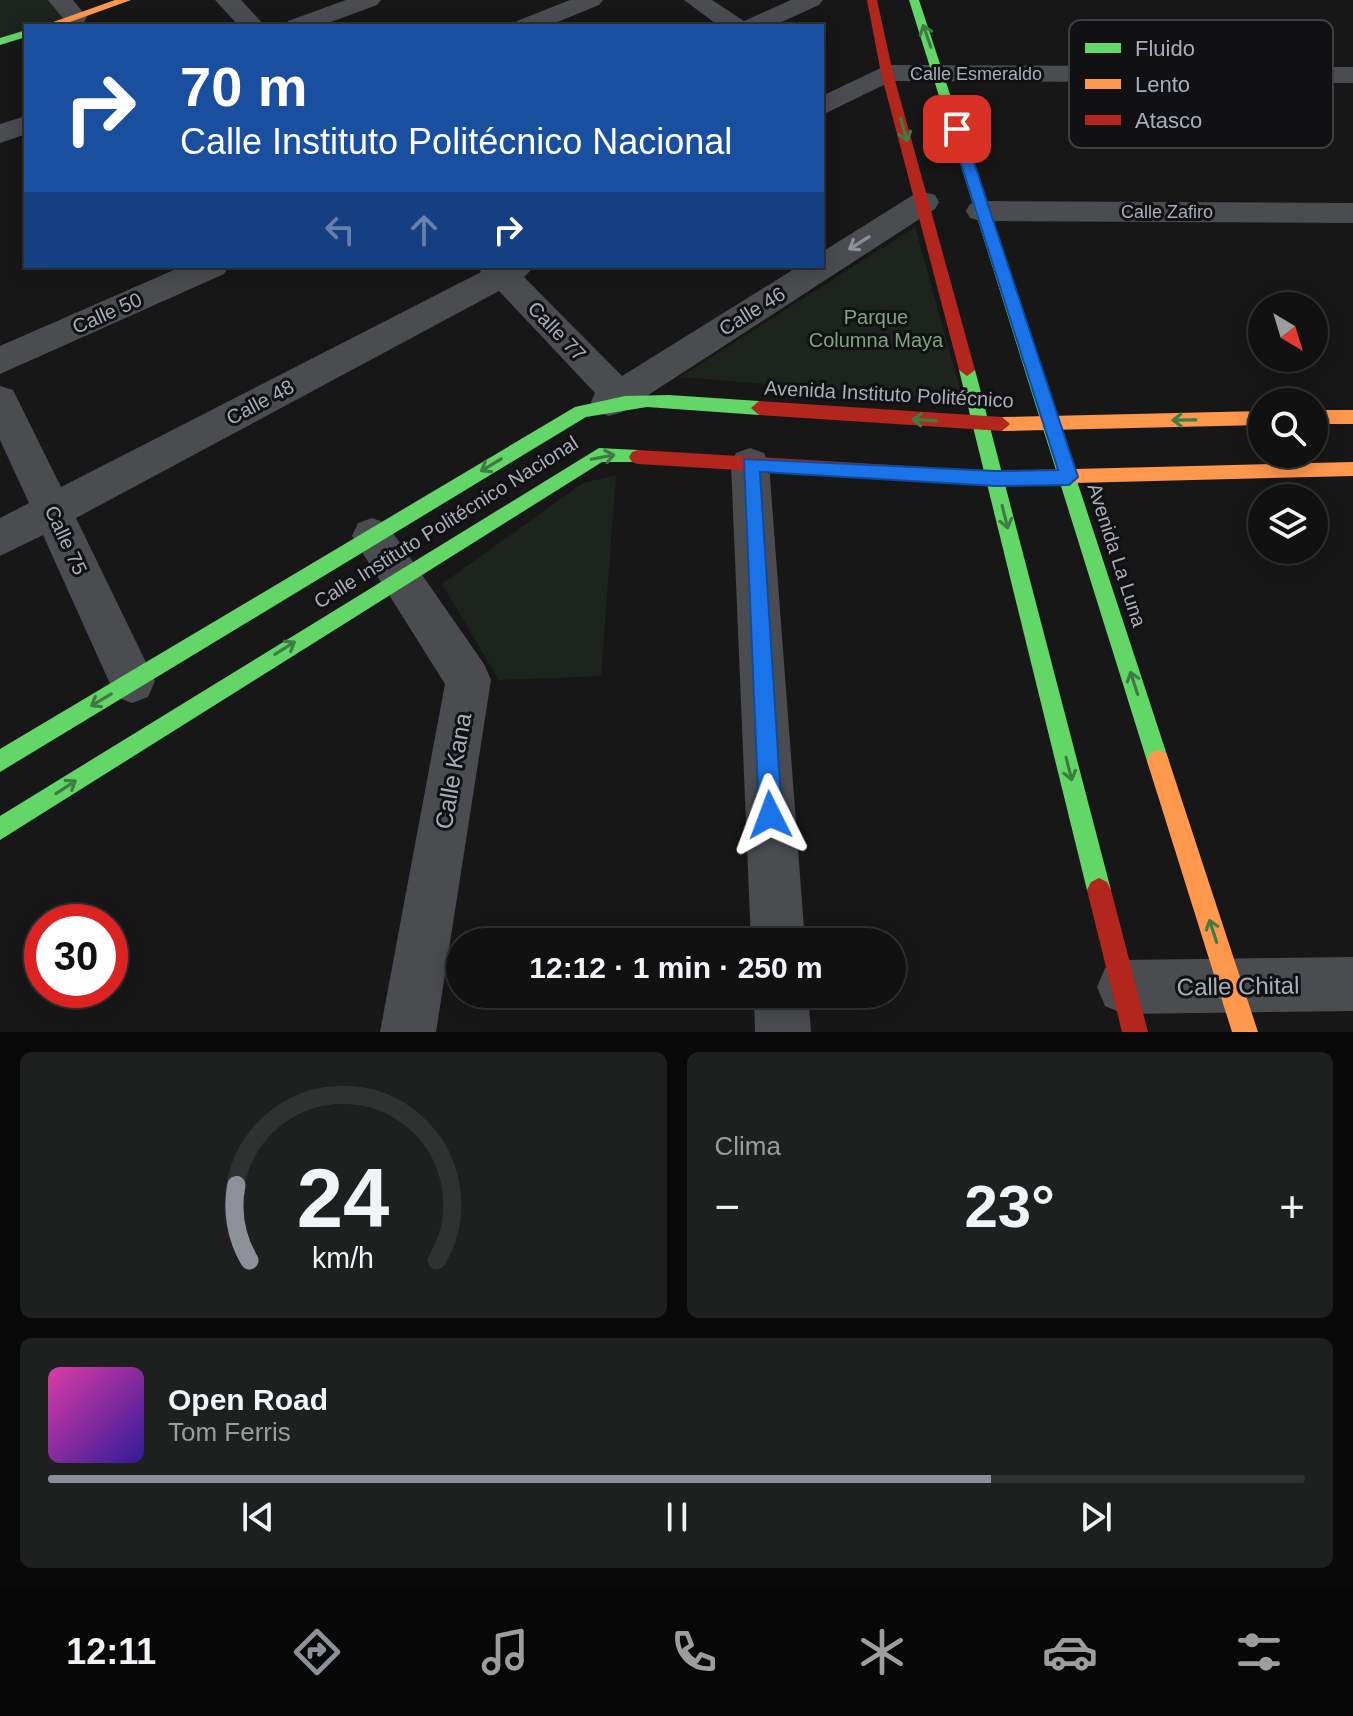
<!DOCTYPE html>
<html lang="es">
<head>
<meta charset="utf-8">
<style>
	:root { --surface:#111; --page:#1e1f1f; --text:#f1f3f6; --muted:#9c9d9f; --line:#303131; --accent:#8c9099 }
	body { margin:0; font-family:Helvetica,sans-serif; background:var(--page); color:var(--text); height:100vh; display:flex; flex-direction:column; font-size:30px; white-space:nowrap }
	* { box-sizing:border-box; margin:0 }
	p { font-size:26px; color:var(--muted) }
	.icon { flex:none; width:44px; height:44px; fill:none; stroke:currentColor; stroke-width:2; stroke-linecap:round; stroke-linejoin:round }
	.map { position:relative; height:1032px; overflow:hidden }
	.side { display:flex; flex-direction:column; gap:20px; padding:20px; background:#090909; flex:1 }
	.side>* { flex:none }
	.top-card { position:absolute; left:24px; top:24px; width:800px; height:244px; border-radius:0px; box-shadow:0 4px 20px #0003,0 0 0 2px var(--line); background:#1a4fa0; color:#fff; overflow:hidden }
	.needle { width:52px; rotate:142deg }
	.controls { position:absolute; left:1248px; top:292px; display:grid; gap:16px }
	.controls a { display:grid; place-items:center; width:80px; height:80px; border-radius:50%; background:var(--surface); box-shadow:0 4px 20px #0003,0 0 0 2px var(--line); font-size:40px }
	.speed { position:absolute; left:24px; top:904px; display:flex; gap:16px; font-size:40px; font-weight:700; text-align:center }
	.speed>* { display:grid; place-content:center; width:104px; height:104px; border-radius:50%; background:var(--surface); box-shadow:0 4px 20px #0003,0 0 0 2px var(--line); line-height:1 }
	.speed .limit { border:12px solid #d22; background:#fff; color:#111 }
	.pin { position:absolute; display:grid; place-items:center; width:68px; height:68px; color:#fff; margin:-34px; border-radius:16px; box-shadow:0 4px 12px #0006 }
	.me { position:absolute; width:88px; margin:-44px; rotate:357deg; stroke-linejoin:round; filter:drop-shadow(0 0 6px #0008) }
	.turn { display:flex; align-items:center; gap:28px; height:168px; padding:0 24px; font-size:36px }
	.turn .icon { width:104px; height:104px; stroke-width:2.5 }
	.turn b { display:block; font-size:56px; line-height:68px }
	.lanes { display:flex; align-items:center; height:76px; padding:0 24px; background:#0003; justify-content:center; gap:40px; direction:ltr }
	.lanes .off { opacity:.35 }
	.big { font-size:60px; font-weight:600; line-height:1.1 }
	.side .tile { flex:1; display:flex; flex-direction:column; justify-content:center; gap:12px; min-width:0; padding:0 28px; border-radius:12px; background:var(--page) }
	.side .dial { align-items:center; gap:0 }
	.dial svg { height:208px; overflow:visible; fill:none; stroke:var(--line); stroke-width:7; stroke-linecap:round; text-anchor:middle }
	.dial text { fill:var(--text); stroke:none }
	.song { display:flex; align-items:center; gap:24px }
	.cover { width:96px; height:96px; border-radius:12px; background:linear-gradient(135deg,hsl(320 70% 55%),hsl(250 70% 35%)) }
	.played { height:8px; border-radius:4px; background:linear-gradient(90deg,var(--accent) 75%,var(--line) 75%) }
	.keys { display:flex; justify-content:space-around; direction:ltr }
	.heat { display:flex; justify-content:space-between; align-items:center; font-size:44px; direction:ltr }
	.side .tiles { flex:1; display:grid; gap:20px; grid-template-columns:1fr 1fr }
	.tile:last-child { grid-column:span 2 }
	.trip { position:absolute; left:446px; top:928px; width:460px; height:80px; border-radius:40px; background:var(--surface); box-shadow:0 4px 20px #0003,0 0 0 2px var(--line); font-weight:600; line-height:80px; text-align:center }
	.tabs { display:flex; height:128px; justify-content:space-around; align-items:center; background:#070707; color:var(--muted) }
	.tabs .icon { width:56px; height:56px }
	.tabs .current { color:var(--accent) }
	.tabs b { font-size:36px; color:var(--text) }
	.map>svg:first-child { display:block }
	.green { fill:#1d241e }
	.lines { fill:none; stroke-linecap:round; stroke-linejoin:round }
	.street { fill:#4b4c50; fill-rule:evenodd }
	.fast { fill:#63d668; fill-rule:evenodd }
	.slow { fill:#ff974d; fill-rule:evenodd }
	.jam { fill:#b3261e; fill-rule:evenodd }
	.oneway { stroke:#3e7d42 }
	.oneway2 { stroke:#8c9099 }
	.route { fill:#1a73e8; stroke:#114b97; stroke-width:2 }
	.labels { text-anchor:middle; dominant-baseline:central; stroke-width:6; stroke-linejoin:round; paint-order:stroke }
	.far-street-label { font-size:18px; fill:#a8adb8; stroke:#111113 }
	.street-label { font-size:20px; fill:#a8adb8; stroke:#111113 }
	.park-label { font-size:20px; fill:#7fa381; stroke:#111113 }
	.near-street-label { font-size:24px; fill:#a8adb8; stroke:#111113 }
	.key { fill:#111113; stroke:#3e4045; stroke-width:2 }
	.key-label { font-size:22px; fill:#a8adb8 }
</style>
</head>
<body>
<div class="map">
<svg width="1353" height="1032" viewBox="0 0 1353 1032">
	<rect width="100%" height="100%" fill="#171717"/>
	<g class="green">
		<path d="M0 0H60L75 17C44 27 29 24 0 42Z"/>
		<path d="M915 227 963 400 680 377Z"/>
		<path d="M616 475 601 676 499 680 442 584 583 483Z"/>
	</g>
	<g class="lines">
		<g class="street">
			<path d="M48 0H73L87 17 84 22H66Z"/>
			<path d="M215 0H241L265 26H239Z"/>
			<path d="M346 0H381L377 5 320 26H285L288 21Z"/>
			<path d="M570 0H603L599 5 548 26H514L517 21Z"/>
			<path d="M684 0H712L744 21 791 0H823L819 5 773 26H719Z"/>
			<path d="M887 65 1353 67V83L892 81 822 115V96Z"/>
			<path d="M26 116V134L0 143V124Z"/>
			<path d="M924 192 935 195 939 202 935 209 622 412 609 416 596 412 591 402 595 393 499 291 76 518 155 681 148 697 132 703 116 697 43 535 0 556V518L29 503 0 440V386L13 390 61 487 481 272 478 266H535L524 277 622 376 799 266H822V252L913 195Z"/>
			<path d="M981 201 1353 203V223L981 221 970 218 966 211 970 204Z"/>
			<path d="M183 266H229L224 274 0 374V346Z"/>
			<path d="M750 448 764 453 769 464 805 942H751L731 464 736 453Z"/>
			<path d="M372 518 386 523 484 664 491 680 436 1032H380L445 684 352 536 358 523Z"/>
			<path d="M1353 957V1011L1124 1014 1105 1006 1097 987 1105 968 1124 960Z"/>
			<path d="M754 994H808L811 1032H755Z"/>
		</g>
		<g class="fast">
			<path d="M909 0H919L1169 761 1166 769 1158 772 1150 769 1147 761Z"/>
			<path d="M26 30V37L0 45V38Z"/>
			<path d="M967 364 975 370 1111 890 1107 898 1099 902 1091 898 1087 890 959 370Z"/>
			<path d="M669 395 759 401 767 408 759 415 647 407 586 417 0 772V749L575 407 625 396Z"/>
			<path d="M599 448 638 450 644 452 647 457 644 462H602L0 840V816Z"/>
		</g>
		<g class="slow">
			<path d="M115 0H131L59 26H42Z"/>
			<rect x="1314" y="410" width="39" height="14"/>
			<path d="M1262 411V425L1002 431 994 424 1002 417Z"/>
			<path d="M1353 462V476L995 485 941 482 935 480 932 475 935 470 941 468 995 471Z"/>
			<path d="M1158 750 1166 753 1169 761 1258 1032H1232L1147 761 1150 753Z"/>
		</g>
		<g class="jam">
			<path d="M867 0H877L893 73 975 370 967 376 959 370 881 73Z"/>
			<path d="M759 401 1002 417 1010 424 1002 431 759 415 751 408Z"/>
			<path d="M638 450 941 468 947 470 950 475 947 480 941 482 638 464 632 462 629 457 632 452Z"/>
			<path d="M1099 878 1107 882 1111 890 1148 1032H1122L1087 890 1091 882Z"/>
		</g>
	</g>
	<defs><path id="oneway-shaft" d="M-6 0H5M1.5-3L5.5 0L1.5 3" fill="none" stroke-width="1.6" stroke-linecap="round" stroke-linejoin="round" transform="scale(2)"/></defs>
	<g class="oneway">
		<use href="#oneway-shaft" transform="translate(927 36) rotate(-109)"/>
		<use href="#oneway-shaft" transform="translate(904 130) rotate(74)"/>
		<use href="#oneway-shaft" transform="translate(924 420) rotate(-176)"/>
		<use href="#oneway-shaft" transform="translate(1184 420) rotate(179)"/>
		<use href="#oneway-shaft" transform="translate(603 457) rotate(-11)"/>
		<use href="#oneway-shaft" transform="translate(491 465) rotate(149)"/>
		<use href="#oneway-shaft" transform="translate(1005 517) rotate(76)"/>
		<use href="#oneway-shaft" transform="translate(285 648) rotate(-32)"/>
		<use href="#oneway-shaft" transform="translate(1134 683) rotate(-108)"/>
		<use href="#oneway-shaft" transform="translate(101 700) rotate(149)"/>
		<use href="#oneway-shaft" transform="translate(1069 769) rotate(76)"/>
		<use href="#oneway-shaft" transform="translate(66 787) rotate(-33)"/>
		<use href="#oneway-shaft" transform="translate(1213 931) rotate(-108)"/>
	</g>
	<use class="oneway2" href="#oneway-shaft" transform="translate(859 243) rotate(148)"/>
	<path class="route" d="M957 125 963 129 1078 477 1069 485 995 486 760 472 782 815 778 823 770 826 762 823 759 815 744 459 995 471 1058 470 950 129Z"/>
	<g class="labels">
		<g class="far-street-label">
			<text x="976" y="74">Calle Esmeraldo</text>
			<text x="1167" y="212">Calle Zafiro</text>
		</g>
		<g class="street-label">
			<text transform="translate(752 311) rotate(-32)">Calle 46</text>
			<text transform="translate(107 313) rotate(-24)">Calle 50</text>
			<text transform="translate(557 331) rotate(46)">Calle 77</text>
			<text transform="translate(889 394) rotate(3)">Avenida Instituto Politécnico</text>
			<text transform="translate(260 402) rotate(-28)">Calle 48</text>
			<text transform="translate(446 522) rotate(-32)">Calle Instituto Politécnico Nacional</text>
			<text transform="translate(66 540) rotate(65)">Calle 75</text>
			<text transform="translate(1117 555) rotate(72)">Avenida La Luna</text>
		</g>
		<g class="park-label">
			<text x="876" y="317">Parque<tspan x="876" dy="23">Columna Maya</tspan></text>
		</g>
		<g class="near-street-label">
			<text transform="translate(453 771) rotate(-80)">Calle Kana</text>
			<text transform="translate(1238 986) rotate(-1)">Calle Chital</text>
		</g>
	</g>
	<rect x="1069" y="20" width="264" height="128" rx="12" class="key"/>
	<rect x="1085" y="43" width="36" height="10" fill="#63d668"/>
	<rect x="1085" y="79" width="36" height="10" fill="#ff974d"/>
	<rect x="1085" y="115" width="36" height="10" fill="#b3261e"/>
	<g class="key-label">
		<text x="1135" y="56">Fluido</text>
		<text x="1135" y="92">Lento</text>
		<text x="1135" y="128">Atasco</text>
	</g>
</svg>
<div class="controls">
<a><svg class="needle" viewBox="-14 -14 28 28"><path d="M0-13l5 13h-10z" fill="#e53935"/><path d="M0 13l5-13h-10z" fill="#9c9d9f"/></svg></a>
<a><svg class="icon" aria-label="search" viewBox="0 0 24 24"><circle cx="10" cy="10" r="6"/><path d="M15 15l6 6"/></svg></a>
<a><svg class="icon" aria-label="layers" viewBox="0 0 24 24"><path d="M12 4l9 5-9 5-9-5zM3 14l9 5 9-5"/></svg></a>
</div>
<div class="speed"><div class="limit">30</div></div>
<div class="pin" style="left:957px;top:129px;background:#d93025"><svg class="icon" aria-label="arrive" viewBox="0 0 24 24"><path d="M6 21V4h12l-3 4 3 4H6"/></svg></div>
<svg class="me" style="left:770px;top:815px" viewBox="-20 -20 40 40"><path d="M0-17L14 15 0 8-14 15z" fill="#1a73e8" stroke="#fff" stroke-width="4"/></svg>
<div class="trip">12:12 · 1 min · 250 m</div>
<div class="top-card">
<div class="turn"><svg class="icon" aria-label="right" viewBox="0 0 24 24"><path d="M7 20v-9h11M14 6l5 5-5 5"/></svg><div><b>70 m</b>Calle Instituto Politécnico Nacional</div></div>
<div class="lanes"><svg class="icon off" aria-label="left" viewBox="0 0 24 24"><path d="M17 20v-9H6M10 6l-5 5 5 5"/></svg><svg class="icon off" aria-label="ahead" viewBox="0 0 24 24"><path d="M12 20V5M6 11l6-6 6 6"/></svg><svg class="icon" aria-label="right" viewBox="0 0 24 24"><path d="M7 20v-9h11M14 6l5 5-5 5"/></svg></div>
</div>
</div>
<section class="side">
<div class="tiles">
<div class="tile dial"><svg viewBox="0 0 100 80">
<path d="M14 69A42 42 0 1 1 86 69"/>
<path d="M14 69A42 42 0 0 1 9 40" stroke="#8c9099"/>
<text x="50" y="56" font-size="32" font-weight="700">24</text>
<text x="50" y="72" font-size="11">km/h</text>
</svg></div>
<div class="tile"><p>Clima</p>
<div class="heat"><a>−</a><b class="big">23°</b><a>+</a></div>
</div>
<div class="tile">
<div class="song"><i class="cover"></i><div><b>Open Road</b><p>Tom Ferris</p></div></div>
<div class="played"></div>
<div class="keys"><svg class="icon" aria-label="previous" viewBox="0 0 24 24"><path d="M18 5L8 12l10 7zM5 5v14"/></svg><svg class="icon" aria-label="pause" viewBox="0 0 24 24"><path d="M8 5v14M16 5v14"/></svg><svg class="icon" aria-label="next" viewBox="0 0 24 24"><path d="M6 5l10 7-10 7zM19 5v14"/></svg></div>
</div>
</div>
</section>
<nav class="tabs">
<b>12:11</b>
<svg class="icon current" aria-label="directions" viewBox="0 0 24 24"><path d="M12 3l9 9-9 9-9-9zM9 14v-3h6M13 9l2 2-2 2"/></svg>
<svg class="icon" aria-label="music" viewBox="0 0 24 24"><path d="M9 18V5l10-2v13"/><circle cx="6" cy="18" r="3"/><circle cx="16" cy="16" r="3"/></svg>
<svg class="icon" aria-label="phone" viewBox="0 0 24 24"><path d="M5 4h4l2 5-3 2q2 4 5 5l2-3 5 2v4C11 20 4 13 5 4z"/></svg>
<svg class="icon" aria-label="climate" viewBox="0 0 24 24"><path d="M12 3v18M4 7l16 10M4 17L20 7"/></svg>
<svg class="icon" aria-label="car" viewBox="0 0 24 24"><path d="M5 17H2v-5l4-1 3-4h7l3 4 3 1v5h-3M9 17h6M6 11h13"/><circle cx="7" cy="17" r="2"/><circle cx="17" cy="17" r="2"/></svg>
<svg class="icon" aria-label="filters" viewBox="0 0 24 24"><path d="M4 7h16M4 17h16"/><circle cx="9" cy="7" r="2"/><circle cx="15" cy="17" r="2"/></svg>
</nav>
</body>
</html>
